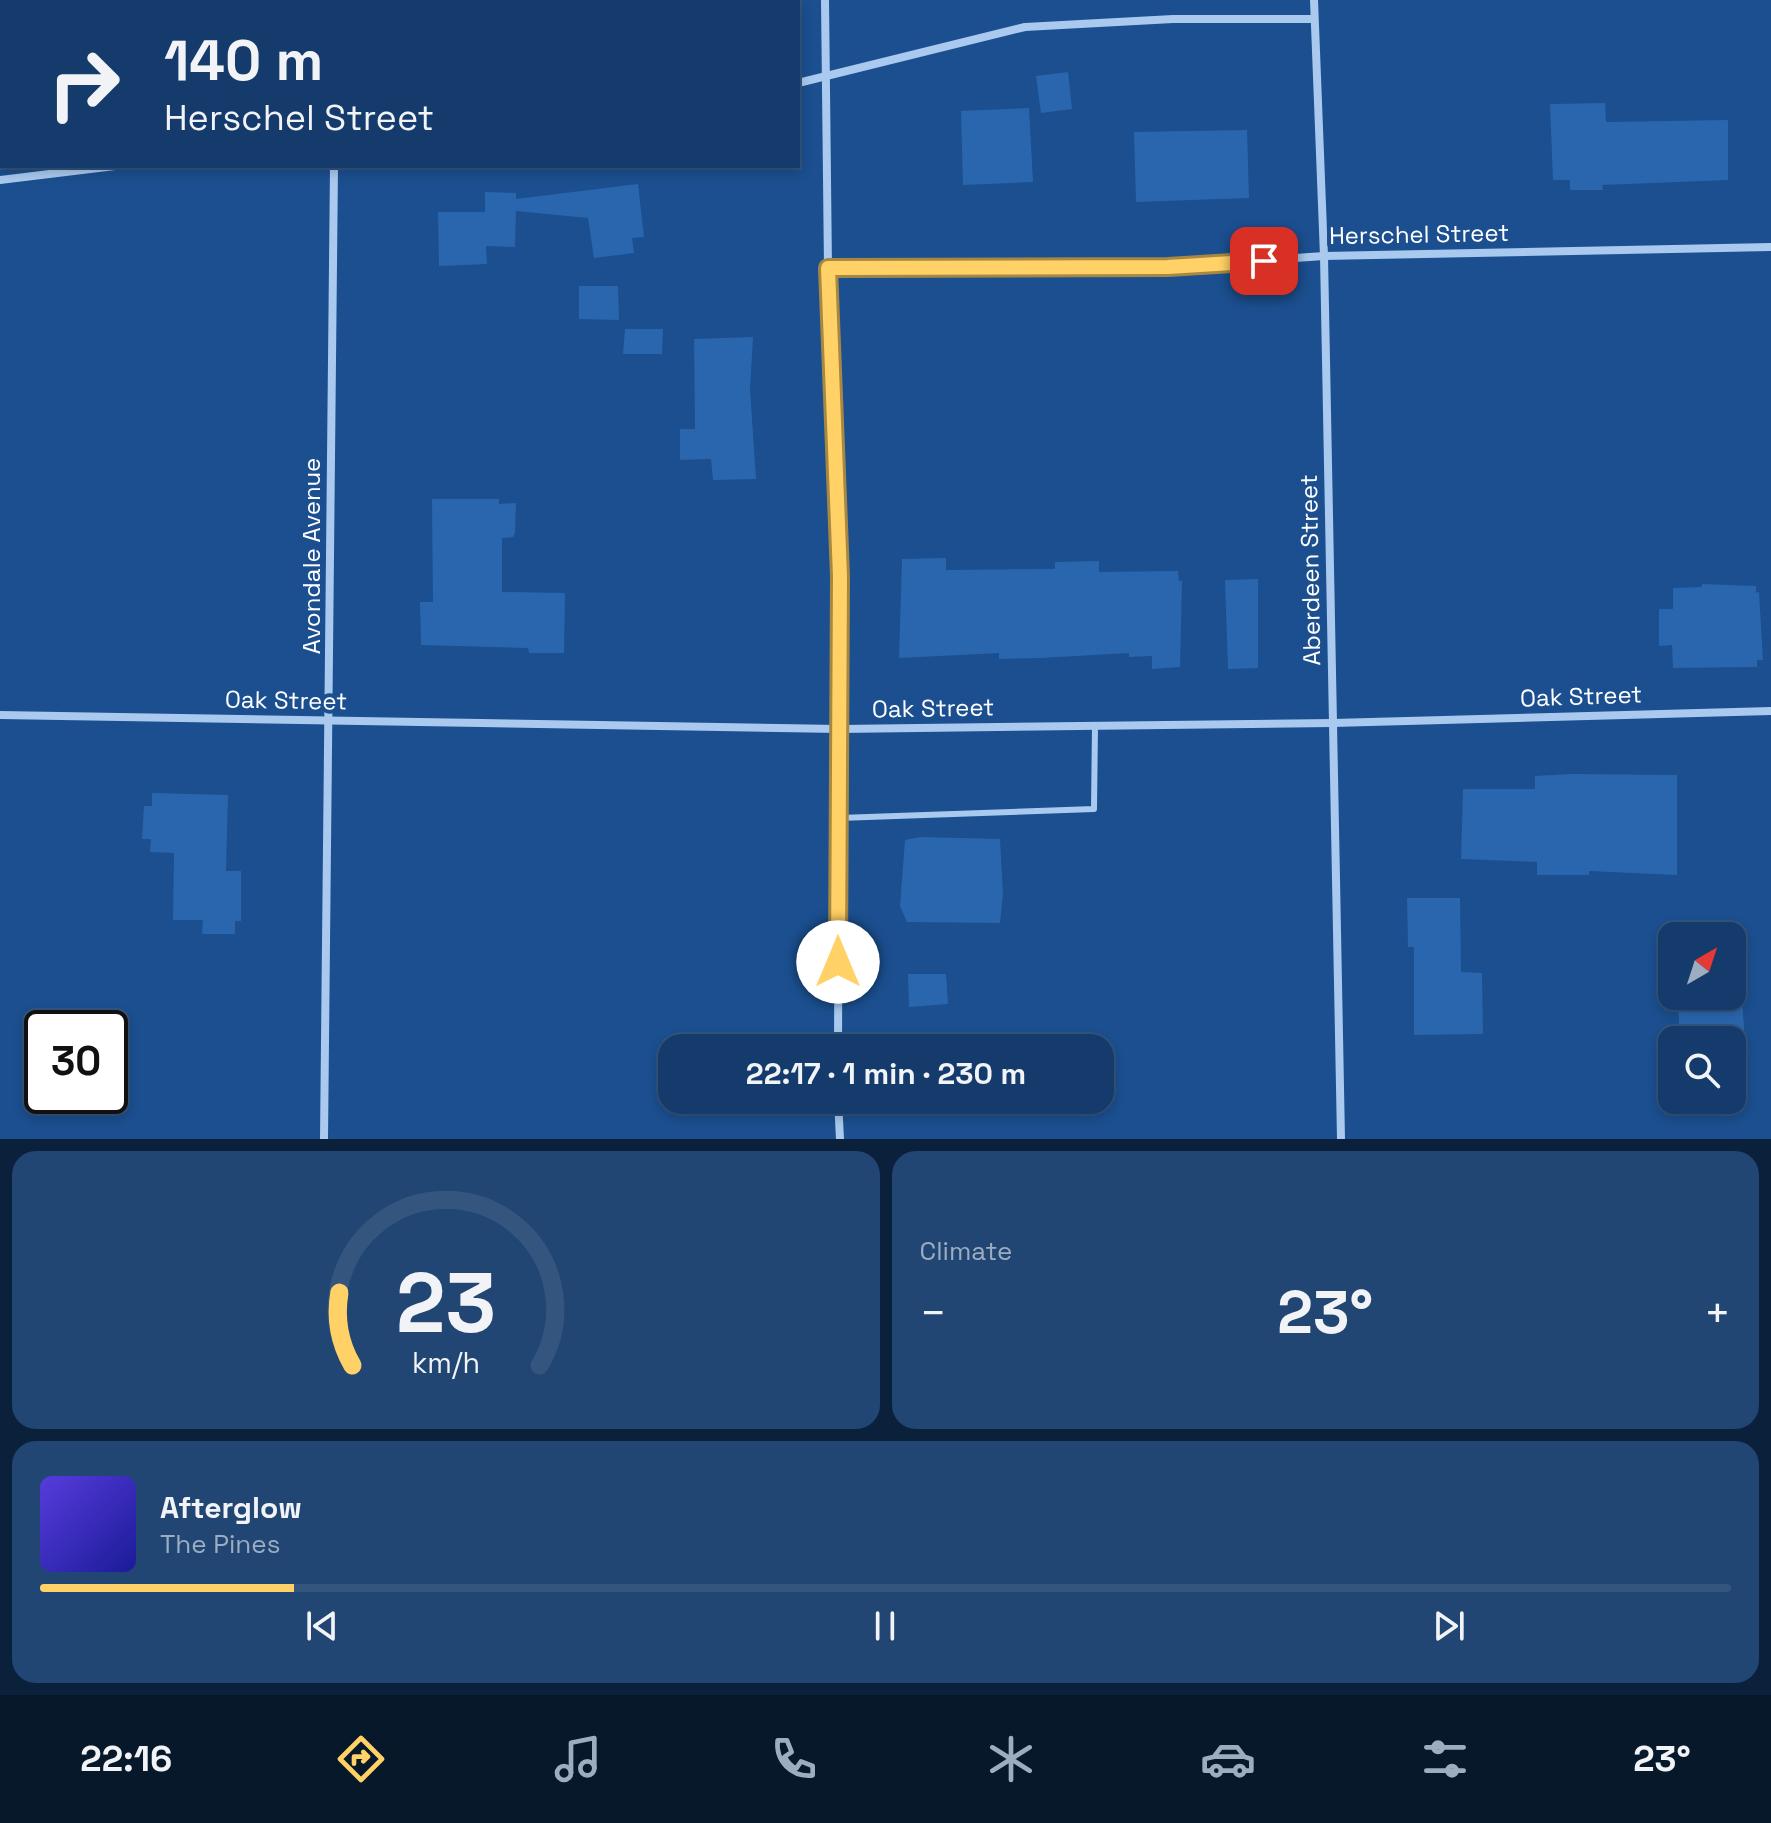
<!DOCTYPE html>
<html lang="en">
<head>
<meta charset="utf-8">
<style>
	:root { --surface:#143b6b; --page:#214673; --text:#f1f3f6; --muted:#9dadc1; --line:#33557e; --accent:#ffd166 }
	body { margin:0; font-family:"Space Grotesk",sans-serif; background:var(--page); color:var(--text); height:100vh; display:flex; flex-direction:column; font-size:30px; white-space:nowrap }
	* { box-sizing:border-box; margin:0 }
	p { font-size:26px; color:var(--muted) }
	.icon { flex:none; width:44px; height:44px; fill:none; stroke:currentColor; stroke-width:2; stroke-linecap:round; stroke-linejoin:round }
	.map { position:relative; height:1139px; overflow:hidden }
	.drawer { display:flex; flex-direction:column; gap:12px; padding:12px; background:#0b203b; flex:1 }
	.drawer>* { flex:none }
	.hud { position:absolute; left:0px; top:0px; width:800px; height:168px; box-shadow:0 4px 12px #0003,0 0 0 2px var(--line); background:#143b6b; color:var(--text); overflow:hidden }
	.needle { width:52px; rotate:39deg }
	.controls { position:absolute; left:1658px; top:922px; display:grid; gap:16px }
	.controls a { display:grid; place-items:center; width:88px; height:88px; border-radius:16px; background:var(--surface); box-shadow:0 4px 12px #0003,0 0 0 2px var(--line); font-size:40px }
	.speed { position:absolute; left:24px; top:1010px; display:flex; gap:16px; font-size:40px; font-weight:700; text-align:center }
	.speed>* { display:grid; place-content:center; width:104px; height:104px; border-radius:50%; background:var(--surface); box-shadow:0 4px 12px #0003,0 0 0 2px var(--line); line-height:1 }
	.speed .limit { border:4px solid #111; border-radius:12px; background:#fff; color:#111 }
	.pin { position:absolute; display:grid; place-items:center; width:68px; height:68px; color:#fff; margin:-34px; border-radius:16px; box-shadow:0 4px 12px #0006 }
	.me { position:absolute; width:88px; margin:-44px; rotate:0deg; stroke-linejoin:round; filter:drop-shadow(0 0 6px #0008) }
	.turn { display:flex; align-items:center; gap:28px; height:168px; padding:0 32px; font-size:36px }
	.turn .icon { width:104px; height:104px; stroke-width:2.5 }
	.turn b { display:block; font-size:56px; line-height:68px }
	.big { font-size:60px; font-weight:800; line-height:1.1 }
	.drawer .tile { flex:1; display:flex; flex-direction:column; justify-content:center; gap:12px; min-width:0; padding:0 28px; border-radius:24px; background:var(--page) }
	.drawer .dial { align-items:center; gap:0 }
	.dial svg { height:208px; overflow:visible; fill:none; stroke:var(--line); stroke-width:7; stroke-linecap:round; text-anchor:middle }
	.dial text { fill:var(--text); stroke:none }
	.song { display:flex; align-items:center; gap:24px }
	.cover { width:96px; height:96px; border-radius:12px; background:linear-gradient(135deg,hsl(250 70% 55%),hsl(240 70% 35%)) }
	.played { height:8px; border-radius:4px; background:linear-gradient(90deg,var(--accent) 15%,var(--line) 15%) }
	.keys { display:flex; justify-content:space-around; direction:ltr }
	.heat { display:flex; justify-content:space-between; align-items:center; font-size:44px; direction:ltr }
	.drawer .tiles { flex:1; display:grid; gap:12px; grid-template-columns:1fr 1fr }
	.tile:last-child { grid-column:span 2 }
	.trip { position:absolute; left:658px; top:1034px; width:456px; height:80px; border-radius:24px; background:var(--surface); box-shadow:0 4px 12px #0003,0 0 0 2px var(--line); font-weight:800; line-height:80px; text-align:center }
	.dock { display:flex; height:128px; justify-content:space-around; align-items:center; background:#08182b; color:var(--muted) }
	.dock .icon { width:56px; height:56px }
	.dock .active { color:var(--accent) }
	.dock b { font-size:36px; color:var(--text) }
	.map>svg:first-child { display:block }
	.building { fill:#2a66ad }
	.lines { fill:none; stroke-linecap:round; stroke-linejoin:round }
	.service { stroke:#a9c9ee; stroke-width:6 }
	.minor { stroke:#a9c9ee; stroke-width:8 }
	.route-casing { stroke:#a68842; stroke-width:20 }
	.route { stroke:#ffd166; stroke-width:14 }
	.labels { text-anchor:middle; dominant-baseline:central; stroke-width:8; stroke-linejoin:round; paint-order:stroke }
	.street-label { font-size:24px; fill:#fff; stroke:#1b4f8f }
</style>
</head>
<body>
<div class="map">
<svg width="1771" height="1139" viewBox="0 0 1771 1139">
	<rect width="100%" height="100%" fill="#1b4f8f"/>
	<g class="building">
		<path d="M1068 72 1072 109 1041 113 1036 76Z"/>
		<path d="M1605 103 1606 122 1728 120V180L1602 185 1603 190H1570V180H1553L1550 104Z"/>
		<path d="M1029 108 1033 182 963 185 961 111Z"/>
		<path d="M1247 130 1249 198 1136 202 1134 132Z"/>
		<path d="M638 184 644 237 632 238 634 253 594 258 588 218 516 211 515 247 486 246 487 264 439 266 438 212H485V192L516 193V199Z"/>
		<path d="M579 286H618L619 320 579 319Z"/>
		<path d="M625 329H663L662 354H623Z"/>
		<path d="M753 337 750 389 756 479 713 480 711 459 680 460V429H695L694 339Z"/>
		<path d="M432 499H499V504L516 503 515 533 513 537 502 538V592L565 593 564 653H529L528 648 421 645 420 602H433Z"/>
		<path d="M946 558V570L1055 569V562L1099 561V572L1178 571 1179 581H1182L1180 667 1152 669V656L1129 657V653L1041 658 999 659V653L899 658 902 559Z"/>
		<path d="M1258 579V668L1228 669 1225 580Z"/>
		<path d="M1702 584 1756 586V593L1759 592 1763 660H1757V667L1673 668 1672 645 1659 646V609H1673V588L1702 587Z"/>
		<path d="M1570 774 1677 775V875L1589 871V875H1537V862L1461 859 1463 789H1535V776Z"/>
		<path d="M152 793 228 795 226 871H241V921H235V934H202L203 920H173L174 853 150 852 151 839H142L144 806H152Z"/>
		<path d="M920 837 1000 839 1003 893 1000 923 907 922 900 906 905 840Z"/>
		<path d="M1407 898H1460L1461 972 1482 973 1483 1034 1414 1035V947H1408Z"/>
		<path d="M908 974H946L948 1004 909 1007Z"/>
		<path d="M1678 1001H1742L1745 1040H1680Z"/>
	</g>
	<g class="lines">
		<path class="service" d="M839 818 1094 809 1095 726"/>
		<g class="minor">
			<path d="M328 0V2"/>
			<path d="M825 0 828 268 840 576 838 1048"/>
			<path d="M1314 0 1324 256 1341 1139"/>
			<path d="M798 83 1025 27 1173 19H1314"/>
			<path d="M0 180 115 166"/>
			<path d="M828 268 1168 267 1324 256 1771 247"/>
			<path d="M0 715 839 729 1333 723 1771 711"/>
			<path d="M838 1100 840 1139"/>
			<path d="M324 1139 334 166"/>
		</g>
	</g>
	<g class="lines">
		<g class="route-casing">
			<path id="route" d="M838 962 840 576 828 268 1168 267 1264 261"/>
		</g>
		<use href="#route" class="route"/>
	</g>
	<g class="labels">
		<g class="street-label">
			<text transform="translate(1419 234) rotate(-1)">Herschel Street</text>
			<text transform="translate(311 556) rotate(-90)">Avondale Avenue</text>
			<text transform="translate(1310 570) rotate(-91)">Aberdeen Street</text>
			<text transform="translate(1581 696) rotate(-2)">Oak Street</text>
			<text transform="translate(286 700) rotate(1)">Oak Street</text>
			<text transform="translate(933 708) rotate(-1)">Oak Street</text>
		</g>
	</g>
</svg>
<div class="controls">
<a><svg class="needle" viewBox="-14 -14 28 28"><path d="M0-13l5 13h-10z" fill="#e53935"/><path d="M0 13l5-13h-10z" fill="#9dadc1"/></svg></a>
<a><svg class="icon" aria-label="search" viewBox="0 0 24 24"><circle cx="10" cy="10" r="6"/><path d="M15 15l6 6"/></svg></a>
</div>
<div class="speed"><div class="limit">30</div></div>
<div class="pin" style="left:1264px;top:261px;background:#d93025"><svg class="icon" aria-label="arrive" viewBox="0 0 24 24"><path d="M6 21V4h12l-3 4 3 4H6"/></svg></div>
<svg class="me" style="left:838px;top:962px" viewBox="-20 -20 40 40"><circle r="19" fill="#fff"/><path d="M0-13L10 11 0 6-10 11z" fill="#ffd166"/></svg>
<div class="trip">22:17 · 1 min · 230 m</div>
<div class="hud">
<div class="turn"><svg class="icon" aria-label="right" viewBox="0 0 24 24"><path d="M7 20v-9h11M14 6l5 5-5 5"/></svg><div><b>140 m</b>Herschel Street</div></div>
</div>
</div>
<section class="drawer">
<div class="tiles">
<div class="tile dial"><svg viewBox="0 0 100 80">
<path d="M14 69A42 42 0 1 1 86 69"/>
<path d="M14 69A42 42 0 0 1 9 41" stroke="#ffd166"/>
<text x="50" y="56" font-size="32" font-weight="700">23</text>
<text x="50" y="72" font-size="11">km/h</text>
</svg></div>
<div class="tile"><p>Climate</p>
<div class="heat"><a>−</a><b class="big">23°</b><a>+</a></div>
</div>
<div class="tile">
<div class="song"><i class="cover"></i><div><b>Afterglow</b><p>The Pines</p></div></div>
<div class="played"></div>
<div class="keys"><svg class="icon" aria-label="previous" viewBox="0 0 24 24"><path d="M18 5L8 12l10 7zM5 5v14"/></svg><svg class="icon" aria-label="pause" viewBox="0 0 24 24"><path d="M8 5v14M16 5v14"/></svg><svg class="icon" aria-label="next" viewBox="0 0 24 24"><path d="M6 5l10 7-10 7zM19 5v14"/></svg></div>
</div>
</div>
</section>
<nav class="dock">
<b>22:16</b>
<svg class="icon active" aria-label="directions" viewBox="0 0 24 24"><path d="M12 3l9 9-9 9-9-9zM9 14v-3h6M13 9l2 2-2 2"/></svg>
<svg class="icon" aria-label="music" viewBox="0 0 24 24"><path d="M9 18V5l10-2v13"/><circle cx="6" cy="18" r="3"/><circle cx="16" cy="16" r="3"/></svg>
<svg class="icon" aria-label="phone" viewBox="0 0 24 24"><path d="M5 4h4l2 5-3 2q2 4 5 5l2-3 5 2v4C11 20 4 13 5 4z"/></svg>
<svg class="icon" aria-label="climate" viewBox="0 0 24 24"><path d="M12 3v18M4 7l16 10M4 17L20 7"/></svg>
<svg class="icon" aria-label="car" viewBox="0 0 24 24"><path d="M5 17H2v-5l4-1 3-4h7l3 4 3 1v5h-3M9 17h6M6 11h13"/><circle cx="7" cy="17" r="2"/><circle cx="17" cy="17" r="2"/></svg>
<svg class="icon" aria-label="filters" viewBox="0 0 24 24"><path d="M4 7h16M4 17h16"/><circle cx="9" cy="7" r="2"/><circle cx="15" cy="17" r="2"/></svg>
<b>23°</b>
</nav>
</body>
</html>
